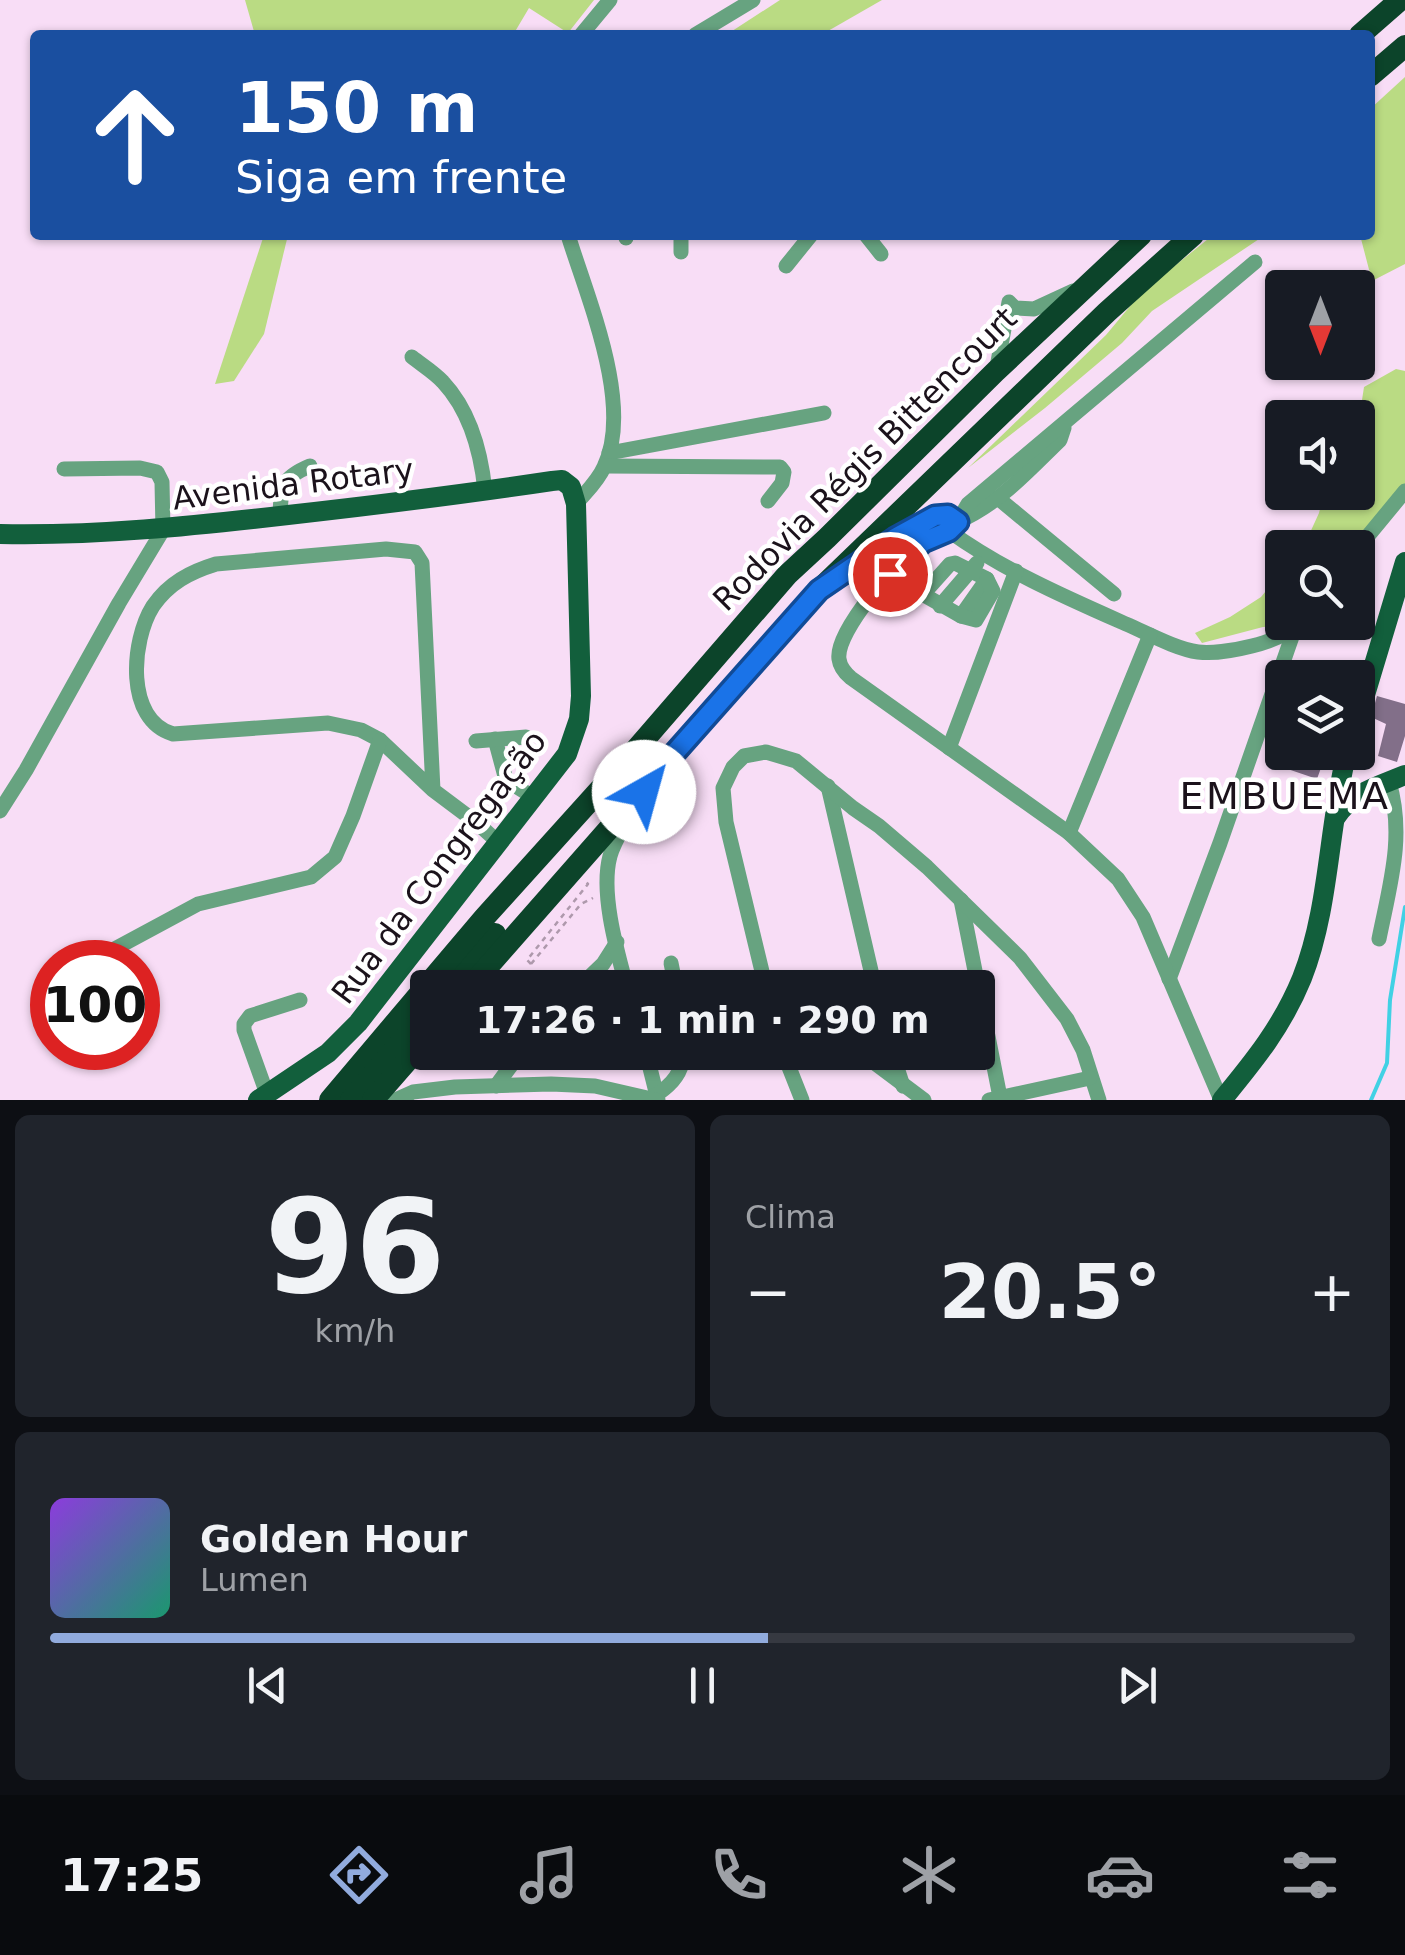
<!DOCTYPE html>
<html lang="pt">
<head>
<meta charset="utf-8">
<style>
	:root { --surface:#171b24; --page:#20242c; --text:#f1f3f6; --muted:#9ea1a6; --line:#363941; --accent:#91abdd }
	body { margin:0; font-family:"DejaVu Sans",sans-serif; background:var(--page); color:var(--text); height:100vh; display:flex; flex-direction:column; font-size:38px; white-space:nowrap }
	* { box-sizing:border-box; margin:0 }
	p { font-size:32px; color:var(--muted) }
	.icon { flex:none; width:55px; height:55px; fill:none; stroke:currentColor; stroke-width:2; stroke-linecap:round; stroke-linejoin:round }
	.map { position:relative; height:1100px; overflow:hidden }
	.sheet { display:flex; flex-direction:column; gap:15px; padding:15px; background:#0d0f14; flex:1 }
	.sheet>* { flex:none }
	.top-card { position:absolute; left:30px; top:30px; width:1345px; height:210px; border-radius:10px; box-shadow:0 2px 8px #0004; background:#1a4fa0; color:#fff; overflow:hidden }
	.needle { width:65px; rotate:180deg }
	.controls { position:absolute; left:1265px; top:270px; display:grid; gap:20px }
	.controls a { display:grid; place-items:center; width:110px; height:110px; border-radius:10px; background:var(--surface); box-shadow:0 2px 8px #0004; font-size:50px }
	.speed { position:absolute; left:30px; top:940px; display:flex; gap:20px; font-size:50px; font-weight:700; text-align:center }
	.speed>* { display:grid; place-content:center; width:130px; height:130px; border-radius:50%; background:var(--surface); box-shadow:0 2px 8px #0004; line-height:1 }
	.speed .limit { border:15px solid #d22; background:#fff; color:#111 }
	.pin { position:absolute; display:grid; place-items:center; width:85px; height:85px; color:#fff; margin:-42px; border:5px solid #fff; border-radius:50%; box-shadow:0 2px 10px #0007 }
	.me { position:absolute; width:110px; margin:-55px; rotate:38deg; stroke-linejoin:round; filter:drop-shadow(0 0 8px #0008) }
	.turn { display:flex; align-items:center; gap:35px; height:210px; padding:0 40px; font-size:45px }
	.turn .icon { width:130px; height:130px; stroke-width:2.5 }
	.turn b { display:block; font-size:70px; line-height:85px }
	.big { font-size:75px; font-weight:800; line-height:1.1 }
	.sheet .card { flex:1; display:flex; flex-direction:column; justify-content:center; gap:15px; min-width:0; padding:0 35px; border-radius:15px; background:var(--page) }
	.sheet .dial { align-items:center; gap:0 }
	.dial b { font-size:130px; line-height:1 }
	.song { display:flex; align-items:center; gap:30px }
	.cover { width:120px; height:120px; border-radius:15px; background:linear-gradient(135deg,hsl(270 70% 55%),hsl(160 70% 35%)) }
	.played { height:10px; border-radius:5px; background:linear-gradient(90deg,var(--accent) 55%,var(--line) 55%) }
	.keys { display:flex; justify-content:space-around; direction:ltr }
	.heat { display:flex; justify-content:space-between; align-items:center; font-size:55px; direction:ltr }
	.sheet .tiles { flex:1; display:grid; gap:15px; grid-template-columns:1fr 1fr }
	.card:last-child { grid-column:span 2 }
	.trip { position:absolute; left:410px; top:970px; width:585px; height:100px; border-radius:10px; background:var(--surface); box-shadow:0 2px 8px #0004; font-weight:800; line-height:100px; text-align:center }
	.tab-bar { display:flex; height:160px; justify-content:space-around; align-items:center; background:#090b0e; color:var(--muted) }
	.tab-bar .icon { width:70px; height:70px }
	.tab-bar .selected { color:var(--accent) }
	.tab-bar b { font-size:45px; color:var(--text) }
	.map>svg:first-child { display:block }
	.green { fill:#badb83 }
	.lines { fill:none; stroke-linecap:round; stroke-linejoin:round }
	.stream { stroke:#41d1e4; stroke-width:4 }
	.building { fill:#826f89 }
	.path { stroke:#ae99ac; stroke-width:2.5; stroke-dasharray:5 5; stroke-linecap:butt }
	.minor { stroke:#67a380; stroke-width:15 }
	.major { stroke:#125f3c; stroke-width:20 }
	.highway { stroke:#0c442a; stroke-width:22 }
	.route-casing { stroke:#114b97; stroke-width:25 }
	.route { stroke:#1a73e8; stroke-width:18 }
	.labels { text-anchor:middle; dominant-baseline:central; stroke-width:9; stroke-linejoin:round; paint-order:stroke }
	.street-label { font-size:32px; fill:#1b121b; stroke:#fff }
	.quarter-label { font-size:38px; letter-spacing:2.5px; fill:#1b121b; stroke:#fff }
</style>
</head>
<body>
<div class="map">
<svg width="1405" height="1100" viewBox="0 0 1405 1100">
	<rect width="100%" height="100%" fill="#f8ddf6"/>
	<g class="green">
		<path d="M245 0H594L568 33 529 8 513 35H255Z"/>
		<path d="M780 0H882L821 35H726Z"/>
		<path d="M1405 77V264L1372 281 1360 235H1370V109Z"/>
		<path d="M264 235H288L264 334 234 381 215 384Z"/>
		<path d="M1213 235H1265L1152 311 1122 343 1045 408 968 468 1106 335 1141 293Z"/>
		<path d="M1396 369 1405 371V489L1365 552 1358 559V548H1303L1319 513 1324 493 1358 492V426L1364 387Z"/>
		<path d="M1282 571V622L1278 626 1263 627 1202 643 1195 633 1230 617 1261 597Z"/>
	</g>
	<g class="lines">
		<path class="stream" d="M1371 1100 1387 1063 1390 1000 1405 907"/>
	</g>
	<g class="building">
		<path d="M1377 696 1405 704V736L1397 762 1378 756 1386 724 1371 717Z"/>
		<path d="M1272 746 1282 750V752H1290L1322 765 1317 779 1267 762Z"/>
	</g>
	<g class="lines">
		<g class="path">
			<path d="M531 964 527 960 588 884 584 880"/>
			<path d="M531 964 581 904 593 898"/>
		</g>
		<g class="minor">
			<path d="M581 35 610 0"/>
			<path d="M695 35 753 0"/>
			<path d="M568 235C587 297 634 405 604 467 598 481 586 492 576 504"/>
			<path d="M681 235V252"/>
			<path d="M866 235 881 254"/>
			<path d="M626 238V235"/>
			<path d="M786 266 811 235"/>
			<path d="M412 357C422 365 435 373 443 382 471 412 481 452 485 491"/>
			<path d="M997 367 1009 302 1015 308 1034 309 1073 291"/>
			<path d="M609 453 824 413"/>
			<path d="M605 466 780 467 784 472 782 483 768 501"/>
			<path d="M999 499 1114 594"/>
			<path d="M280 516C281 487 281 478 310 466"/>
			<path d="M957 522C999 504 1028 471 1060 440L1064 428"/>
			<path d="M949 531C1003 570 1065 597 1126 624 1147 633 1176 649 1198 652 1222 655 1284 643 1299 622"/>
			<path d="M1358 548 1405 491"/>
			<path d="M955 563 987 579 961 616 924 595V593L950 564Z"/>
			<path d="M940 606 977 563"/>
			<path d="M961 616 976 620 993 591 987 579"/>
			<path d="M495 739 506 780 533 797"/>
			<path d="M476 741 526 737"/>
			<path d="M949 748 1016 571"/>
			<path d="M828 786 875 988"/>
			<path d="M433 790 422 563 415 552 386 549 216 564C190 572 169 583 153 606 131 641 125 720 173 734L328 723 361 730 380 740 433 790 477 823 498 842"/>
			<path d="M0 811 26 770 119 603 163 530 162 482 157 472 140 468 64 469"/>
			<path d="M1069 833 1150 635"/>
			<path d="M961 900 1000 1097"/>
			<path d="M1379 939C1390 884 1405 836 1389 782"/>
			<path d="M94 960 198 904 311 877 335 857 353 816 380 740"/>
			<path d="M671 963 676 988"/>
			<path d="M1169 979 1220 843 1295 628"/>
			<path d="M578 988 603 964 617 942"/>
			<path d="M627 988C617 951 600 893 610 856 614 841 624 827 631 813"/>
			<path d="M766 988 726 822 723 788 733 767 744 756 766 752 796 761 853 808 879 826 927 867 1020 958 1067 1019 1083 1050 1099 1100"/>
			<path d="M646 1052 658 1100"/>
			<path d="M783 1052 802 1100"/>
			<path d="M860 1052 924 1100"/>
			<path d="M892 1052 903 1086"/>
			<path d="M496 1086 521 1052"/>
			<path d="M267 1094 244 1030V1024L250 1016 300 1000"/>
			<path d="M656 1095C674 1083 681 1073 685 1052"/>
			<path d="M395 1100 413 1092 455 1087 551 1084 595 1086 656 1100"/>
			<path d="M989 1100 1090 1078"/>
			<path d="M1221 1100 1143 917 1118 879 1069 833 851 678C845 673 840 667 839 659 835 631 900 558 923 542 931 536 943 535 951 529 958 523 963 512 968 504L1255 262"/>
		</g>
		<g class="major">
			<path d="M0 534C97 536 192 526 288 515 377 505 465 494 552 481L562 480 571 487 576 504 581 696 579 719 567 754 358 1023 328 1053 258 1100"/>
			<path d="M1358 718 1405 562"/>
			<path d="M1336 817C1351 793 1379 786 1405 775"/>
			<path d="M1222 1100C1254 1061 1282 1027 1302 978 1330 907 1328 827 1347 752"/>
		</g>
		<g class="highway">
			<path d="M1360 35 1400 0"/>
			<path d="M1370 76 1405 46"/>
			<path d="M872 554 935 515H948L957 522"/>
			<path d="M448 988 495 934"/>
			<path d="M469 988 819 590 1107 312 1193 235"/>
			<path d="M330 1100 484 918 632 754 787 575 827 538 996 371 1141 235"/>
			<path d="M351 1100 428 1011"/>
			<path d="M373 1100 428 1037"/>
		</g>
	</g>
	<g class="lines">
		<g class="route-casing">
			<path id="route" d="M644 792 656 774 819 590 895 538 935 516 948 515 958 522 949 531 923 542 890 574"/>
		</g>
		<use href="#route" class="route"/>
	</g>
	<g class="labels">
		<g class="street-label">
			<text transform="translate(865 459) rotate(-45)">Rodovia Régis Bittencourt</text>
			<text transform="translate(293 484) rotate(-7)">Avenida Rotary</text>
			<text transform="translate(439 867) rotate(-53)">Rua da Congregação</text>
		</g>
		<g class="quarter-label">
			<text x="1285" y="796">EMBUEMA</text>
		</g>
	</g>
</svg>
<div class="controls">
<a><svg class="needle" viewBox="-14 -14 28 28"><path d="M0-13l5 13h-10z" fill="#e53935"/><path d="M0 13l5-13h-10z" fill="#9ea1a6"/></svg></a>
<a><svg class="icon" aria-label="sound" viewBox="0 0 24 24"><path d="M4 9h4l5-4v14l-5-4H4zM17 9q2 3 0 6"/></svg></a>
<a><svg class="icon" aria-label="search" viewBox="0 0 24 24"><circle cx="10" cy="10" r="6"/><path d="M15 15l6 6"/></svg></a>
<a><svg class="icon" aria-label="layers" viewBox="0 0 24 24"><path d="M12 4l9 5-9 5-9-5zM3 14l9 5 9-5"/></svg></a>
</div>
<div class="speed"><div class="limit">100</div></div>
<div class="pin" style="left:890px;top:574px;background:#d93025"><svg class="icon" aria-label="arrive" viewBox="0 0 24 24"><path d="M6 21V4h12l-3 4 3 4H6"/></svg></div>
<svg class="me" style="left:644px;top:792px" viewBox="-20 -20 40 40"><circle r="19" fill="#fff"/><path d="M0-13L10 11 0 6-10 11z" fill="#1a73e8"/></svg>
<div class="trip">17:26 · 1 min · 290 m</div>
<div class="top-card">
<div class="turn"><svg class="icon" aria-label="ahead" viewBox="0 0 24 24"><path d="M12 20V5M6 11l6-6 6 6"/></svg><div><b>150 m</b>Siga em frente</div></div>
</div>
</div>
<section class="sheet">
<div class="tiles">
<div class="card dial"><b>96</b><p>km/h</p></div>
<div class="card"><p>Clima</p>
<div class="heat"><a>−</a><b class="big">20.5°</b><a>+</a></div>
</div>
<div class="card">
<div class="song"><i class="cover"></i><div><b>Golden Hour</b><p>Lumen</p></div></div>
<div class="played"></div>
<div class="keys"><svg class="icon" aria-label="previous" viewBox="0 0 24 24"><path d="M18 5L8 12l10 7zM5 5v14"/></svg><svg class="icon" aria-label="pause" viewBox="0 0 24 24"><path d="M8 5v14M16 5v14"/></svg><svg class="icon" aria-label="next" viewBox="0 0 24 24"><path d="M6 5l10 7-10 7zM19 5v14"/></svg></div>
</div>
</div>
</section>
<nav class="tab-bar">
<b>17:25</b>
<svg class="icon selected" aria-label="directions" viewBox="0 0 24 24"><path d="M12 3l9 9-9 9-9-9zM9 14v-3h6M13 9l2 2-2 2"/></svg>
<svg class="icon" aria-label="music" viewBox="0 0 24 24"><path d="M9 18V5l10-2v13"/><circle cx="6" cy="18" r="3"/><circle cx="16" cy="16" r="3"/></svg>
<svg class="icon" aria-label="phone" viewBox="0 0 24 24"><path d="M5 4h4l2 5-3 2q2 4 5 5l2-3 5 2v4C11 20 4 13 5 4z"/></svg>
<svg class="icon" aria-label="climate" viewBox="0 0 24 24"><path d="M12 3v18M4 7l16 10M4 17L20 7"/></svg>
<svg class="icon" aria-label="car" viewBox="0 0 24 24"><path d="M5 17H2v-5l4-1 3-4h7l3 4 3 1v5h-3M9 17h6M6 11h13"/><circle cx="7" cy="17" r="2"/><circle cx="17" cy="17" r="2"/></svg>
<svg class="icon" aria-label="filters" viewBox="0 0 24 24"><path d="M4 7h16M4 17h16"/><circle cx="9" cy="7" r="2"/><circle cx="15" cy="17" r="2"/></svg>
</nav>
</body>
</html>
